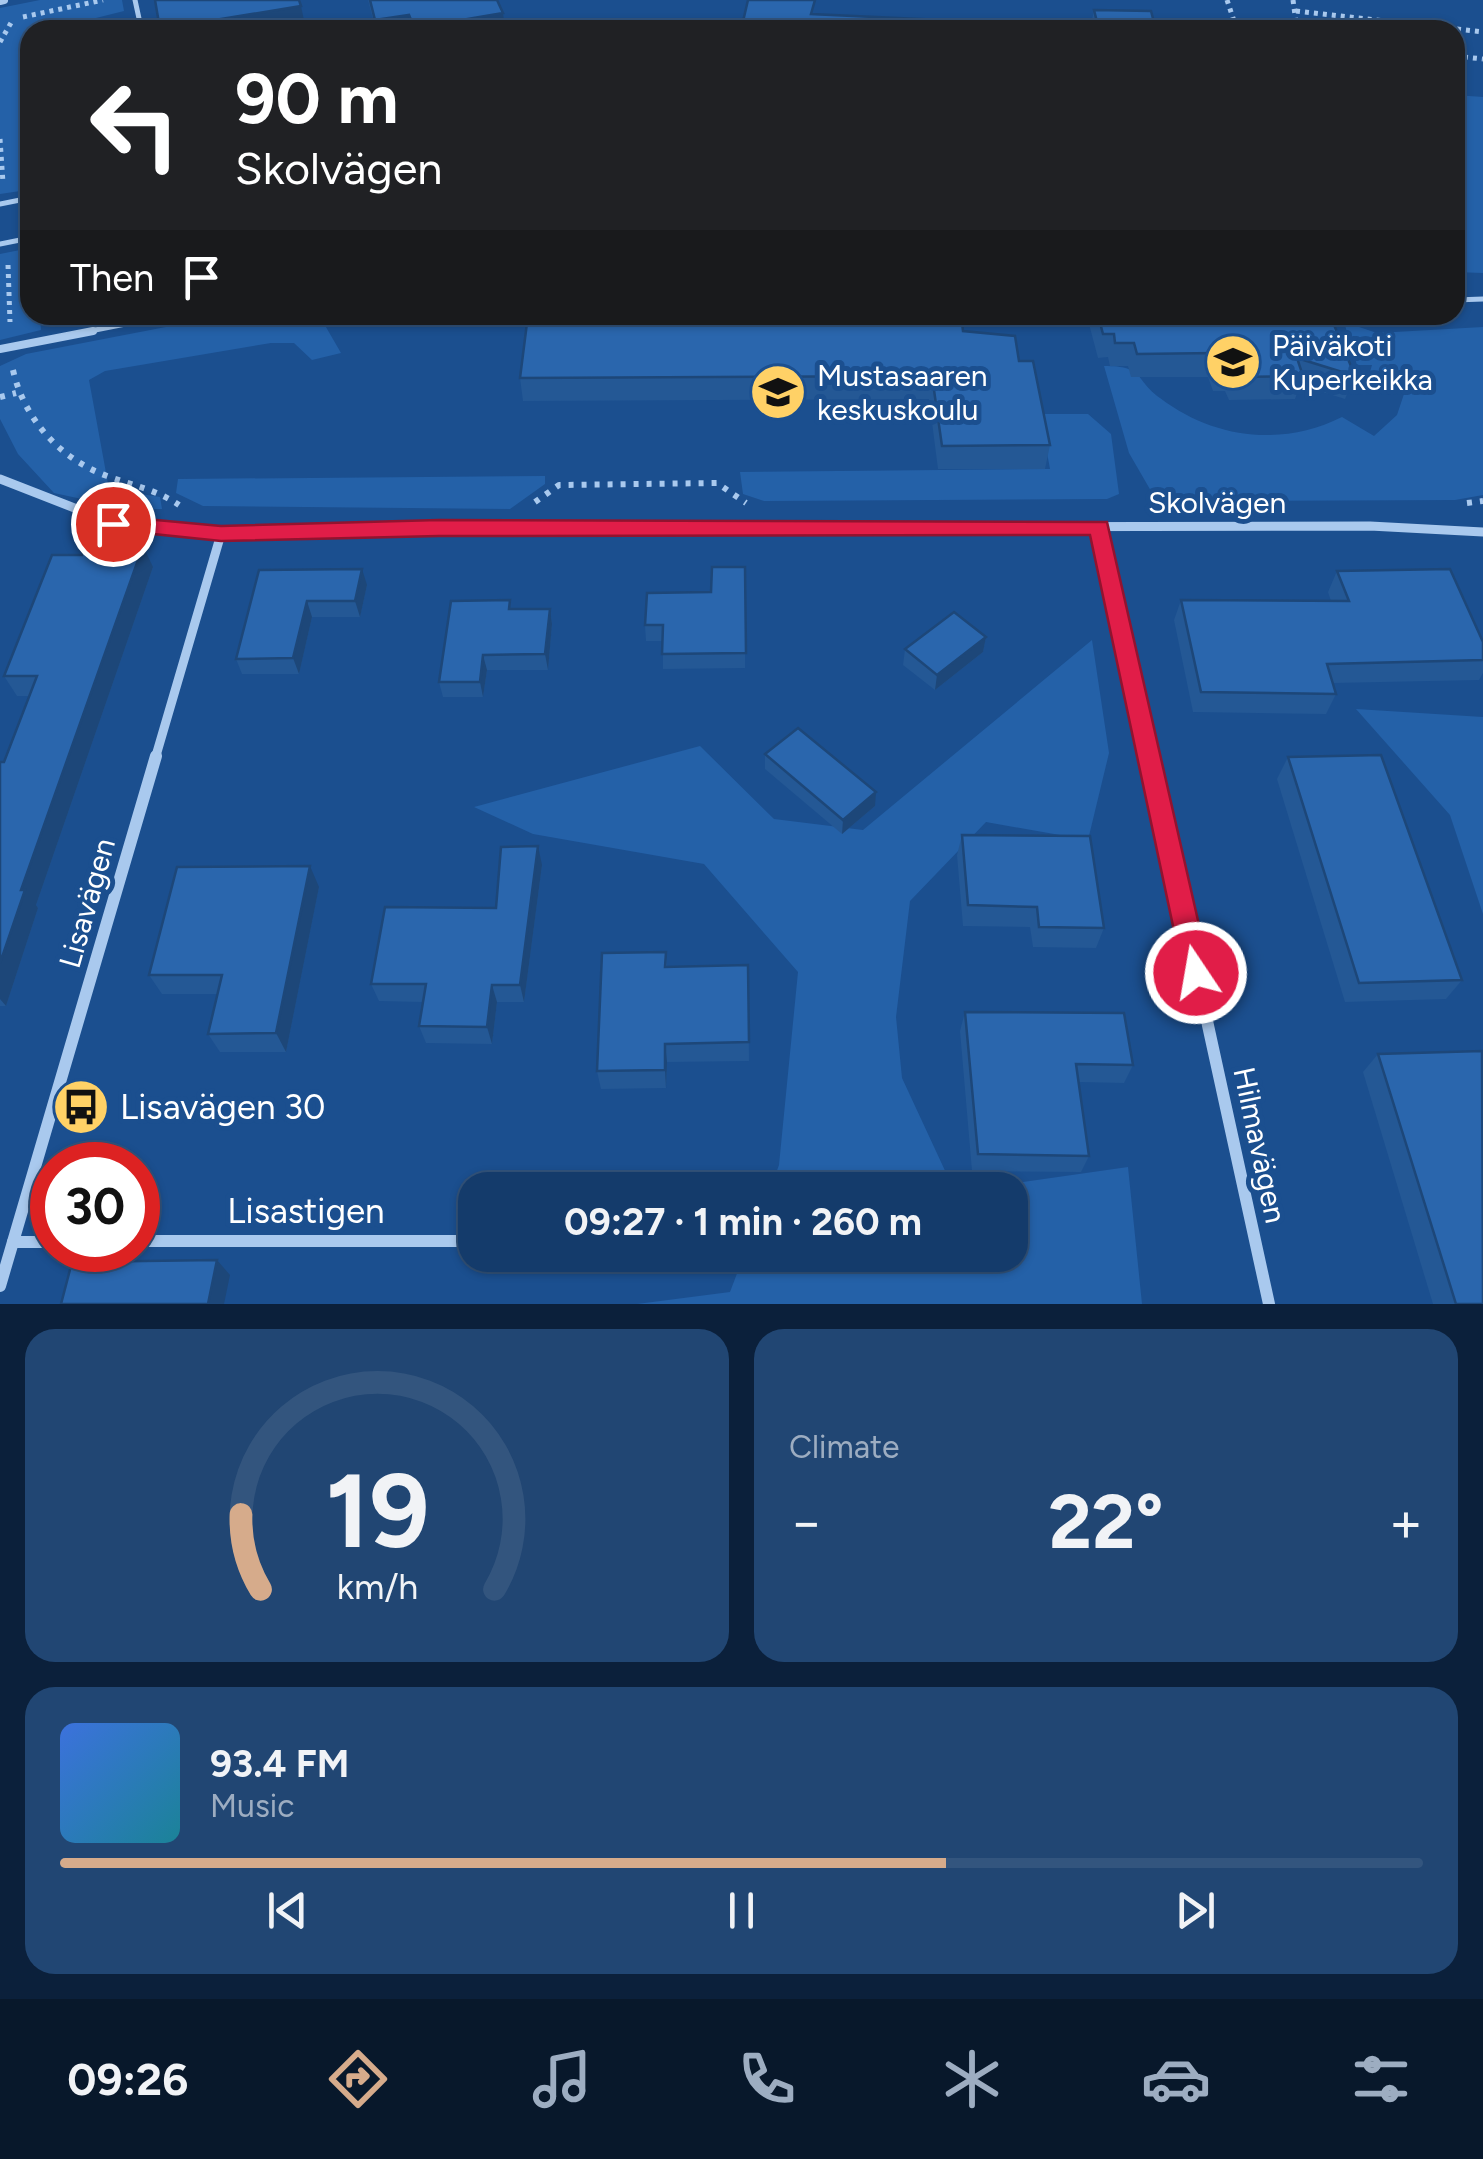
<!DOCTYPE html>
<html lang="en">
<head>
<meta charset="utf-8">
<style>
	:root { --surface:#143b6b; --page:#214673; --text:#f1f3f6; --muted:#9dadc1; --line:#33557e; --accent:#d6ab8b }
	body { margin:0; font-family:Figtree,sans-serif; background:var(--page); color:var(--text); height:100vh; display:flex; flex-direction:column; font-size:38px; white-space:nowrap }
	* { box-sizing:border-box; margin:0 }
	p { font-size:32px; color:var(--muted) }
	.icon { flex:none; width:55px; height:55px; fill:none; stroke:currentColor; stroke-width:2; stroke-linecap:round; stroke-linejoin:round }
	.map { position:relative; height:1304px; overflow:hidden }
	.drawer { display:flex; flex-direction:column; gap:25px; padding:25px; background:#0b203b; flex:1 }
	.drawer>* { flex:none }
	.top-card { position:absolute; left:20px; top:20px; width:1445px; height:305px; border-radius:30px; box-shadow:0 2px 8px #0004,0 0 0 2px var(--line); background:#202124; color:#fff; overflow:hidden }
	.speed { position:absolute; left:30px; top:1142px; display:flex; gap:20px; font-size:50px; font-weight:700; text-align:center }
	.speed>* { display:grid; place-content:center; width:130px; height:130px; border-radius:50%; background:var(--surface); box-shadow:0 2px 8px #0004,0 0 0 2px var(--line); line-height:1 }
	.speed .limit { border:15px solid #d22; background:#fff; color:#111 }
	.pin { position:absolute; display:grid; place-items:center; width:85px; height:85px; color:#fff; margin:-42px; border:5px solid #fff; border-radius:50%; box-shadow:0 2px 10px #0007 }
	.me { position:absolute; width:110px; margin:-55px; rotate:348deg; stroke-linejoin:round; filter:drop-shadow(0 0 8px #0008) }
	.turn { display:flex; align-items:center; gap:35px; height:210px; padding:0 50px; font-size:45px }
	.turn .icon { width:130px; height:130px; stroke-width:2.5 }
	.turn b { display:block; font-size:70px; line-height:85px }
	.then { display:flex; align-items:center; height:95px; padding:0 50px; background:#0003; gap:20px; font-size:38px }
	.big { font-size:75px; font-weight:700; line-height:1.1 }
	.drawer .widget { flex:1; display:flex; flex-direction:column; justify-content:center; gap:15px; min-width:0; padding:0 35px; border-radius:30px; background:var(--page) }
	.drawer .dial { align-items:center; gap:0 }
	.dial svg { height:260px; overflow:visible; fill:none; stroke:var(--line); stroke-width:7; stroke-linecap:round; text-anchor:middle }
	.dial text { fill:var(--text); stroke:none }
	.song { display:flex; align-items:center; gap:30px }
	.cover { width:120px; height:120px; border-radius:15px; background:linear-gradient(135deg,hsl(220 70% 55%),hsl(190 70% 35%)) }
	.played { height:10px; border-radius:5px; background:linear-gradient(90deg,var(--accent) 65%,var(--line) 65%) }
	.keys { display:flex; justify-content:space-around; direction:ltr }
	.heat { display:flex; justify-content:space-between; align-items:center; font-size:55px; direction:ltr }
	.drawer .tiles { flex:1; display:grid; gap:25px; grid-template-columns:1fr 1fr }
	.widget:last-child { grid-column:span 2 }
	.trip { position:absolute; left:458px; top:1172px; width:570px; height:100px; border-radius:30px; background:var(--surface); box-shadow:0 2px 8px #0004,0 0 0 2px var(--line); font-weight:700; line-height:100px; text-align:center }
	.tab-bar { display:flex; height:160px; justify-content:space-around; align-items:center; background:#08182b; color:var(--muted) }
	.tab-bar .icon { width:70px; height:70px }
	.tab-bar .on { color:var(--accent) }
	.tab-bar b { font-size:45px; color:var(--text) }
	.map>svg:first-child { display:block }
	.green { fill:#2461a8 }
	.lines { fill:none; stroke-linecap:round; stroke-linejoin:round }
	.path-far1 { stroke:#a9c9ee; stroke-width:5; stroke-dasharray:4 5; stroke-linecap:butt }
	.path { stroke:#a9c9ee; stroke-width:6; stroke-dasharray:5 8; stroke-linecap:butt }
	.service-far1 { stroke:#a9c9ee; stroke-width:5 }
	.service { stroke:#a9c9ee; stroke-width:8 }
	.minor-far2 { stroke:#a9c9ee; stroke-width:8 }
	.minor-far1 { stroke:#a9c9ee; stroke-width:9 }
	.minor { stroke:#a9c9ee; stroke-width:12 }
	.wall { fill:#245895 }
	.shaded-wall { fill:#1d4779 }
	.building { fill:#2a66ad; stroke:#1d4779; stroke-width:2.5 }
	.route { fill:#e11d48; stroke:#92132f; stroke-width:2.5 }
	.labels { text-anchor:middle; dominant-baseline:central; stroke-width:10; stroke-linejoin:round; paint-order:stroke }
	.poi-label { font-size:30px; fill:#fff; stroke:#1b4f8f; text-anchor:start }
	.street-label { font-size:30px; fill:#fff; stroke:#1b4f8f }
	.near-poi-label { font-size:35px; fill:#fff; stroke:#1b4f8f; text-anchor:start }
	.near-street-label { font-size:35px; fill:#fff; stroke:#1b4f8f }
</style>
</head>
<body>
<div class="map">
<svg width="1483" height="1304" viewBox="0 0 1483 1304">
	<rect width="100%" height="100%" fill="#1b4f8f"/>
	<g class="green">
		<path d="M40 0H122L124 11 76 23 78 30H30V179L27 190 0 194V8Z"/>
		<path d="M1455 95 1483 97V273L1455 272Z"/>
		<path d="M30 248V315H40L41 330 0 340V254Z"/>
		<path d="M228 315H319L341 353 312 360 294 343H271L105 371 89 380 109 489 160 497 162 509H128L54 493 18 454 0 419V366L26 354Z"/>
		<path d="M1344 322 1377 333 1483 327V495L1455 500 1175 501 1151 491 1129 453 1104 366C1145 366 1134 379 1160 398 1214 439 1282 447 1342 417L1374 436 1397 415 1404 394 1367 382 1372 365H1357Z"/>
		<path d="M1040 414H1088L1111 434 1119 494 1107 499 764 501 743 494 740 472 1050 469Z"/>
		<path d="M545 476V484L510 509 203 506 176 493 178 479Z"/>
		<path d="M1092 640 1109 753 1088 840 986 822 910 901 896 1017 902 1078 954 1190H770L779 1165 798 972 704 864 533 834 474 807 700 746 774 819 863 830Z"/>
		<path d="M1356 709 1483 717V914L1450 815Z"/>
		<path d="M1128 1167 1142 1304H637L730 1292 744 1255H1010V1190H966Z"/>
	</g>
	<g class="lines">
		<g class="path-far1">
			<path d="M1227 0 1237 30"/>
			<path d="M1293 0 1297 30"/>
			<path d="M1296 11 1483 32"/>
			<path d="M23 17 103 0"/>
			<path d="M0 42 12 21"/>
			<path d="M1455 56 1483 59"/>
			<path d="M0 139 3 183"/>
			<path d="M8 265 10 322"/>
		</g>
		<g class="path">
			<path d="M13 370C24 419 60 459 107 476 132 485 157 490 179 505"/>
			<path d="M0 397 16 393"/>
			<path d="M535 502 559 485 717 483 746 503"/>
			<path d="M1467 503 1483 501"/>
		</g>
		<g class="service-far1">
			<path d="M93 30 140 23 135 0"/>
			<path d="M0 204 30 198"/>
			<path d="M0 244 30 238"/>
			<path d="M1455 300 1483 299"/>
			<path d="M80 333 171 315"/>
		</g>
		<path class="service" d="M0 349 93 331"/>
		<path class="minor-far2" d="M0 1 4 0"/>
		<g class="minor-far1">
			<path d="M0 479 113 523 221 534 439 528 1370 526 1483 532"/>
			<path d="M1099 527 1150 759"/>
			<path d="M155 759 221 534"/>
		</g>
		<g class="minor">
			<path d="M1149 756 1269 1304"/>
			<path d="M138 1241H475"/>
			<path d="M13 1242H52"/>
			<path d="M0 1286 156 756"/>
		</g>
	</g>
	<g class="wall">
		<path d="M368 0H497L505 30H376Z"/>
		<path d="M1094 10 1156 30H1090Z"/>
		<path d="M1092 315H1330L1355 376 1345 399 1300 385 1295 399 1229 400 1225 391H1213L1208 377H1131L1128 366H1110L1108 357 1098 358 1089 324Z"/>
		<path d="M963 331 1019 361 1050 445 1045 469H938L929 399 523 401 520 378Z"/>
		<path d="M153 567 36 905 38 908 6 1006H0V762H4L30 696H17L4 676Z"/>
		<path d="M745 567V668L663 669V641H646L645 625 711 592Z"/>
		<path d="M259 570 367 585 360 617H312L299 674H242L236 659Z"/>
		<path d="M1337 571 1483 642V673L1479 680 1333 683 1336 694 1326 714 1193 712 1174 620 1181 600 1331 601 1328 592Z"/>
		<path d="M511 609H550L552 624 548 670H487L483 697H443L439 682Z"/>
		<path d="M986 637 983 652 935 690 903 665 905 649Z"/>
		<path d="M765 754 875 806 842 834 765 769Z"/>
		<path d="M1288 757 1462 980 1446 999 1345 1002 1277 779Z"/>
		<path d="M962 835 1104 928 1096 948 1033 947 1030 927 963 926 957 855Z"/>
		<path d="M542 865 524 1002H497L492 1044 426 1043 419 1026 423 1002 379 1001 371 984 496 908Z"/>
		<path d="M319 887 286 1052H220L208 1034 217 994H162L149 975Z"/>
		<path d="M666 952 667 967 748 965 749 1061 667 1062 666 1088 601 1089 597 1071Z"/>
		<path d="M965 1012 1133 1065 1124 1083 1079 1082 1089 1156 1081 1172 972 1171 960 1031Z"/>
		<path d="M1378 1054 1483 1304H1433L1363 1072Z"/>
	</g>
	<g class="shaded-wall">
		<path d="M301 6 306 30 160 29Z"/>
		<path d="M503 13 505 30H463L462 20Z"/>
		<path d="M409 15 412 30H377L375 20Z"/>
		<path d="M318 315H370L320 322Z"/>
		<path d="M143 546 153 567 36 905 38 908 6 1006 0 999V963L21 890Z"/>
		<path d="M362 569 367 585 360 617 355 601Z"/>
		<path d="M307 601 312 617 299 674 293 658Z"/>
		<path d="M550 609 552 624 548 670 545 654Z"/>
		<path d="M986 637 983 652 935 690 937 675Z"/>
		<path d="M483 655 487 670 483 697 480 682Z"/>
		<path d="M876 792 875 806 842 834 843 820Z"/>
		<path d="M538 846 542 865 524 1002 520 985Z"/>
		<path d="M310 866 319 887 286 1052 276 1033Z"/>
		<path d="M492 985 497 1002 492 1044 487 1027Z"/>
		<path d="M665 1044 667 1062 666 1088 665 1070Z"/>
		<path d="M217 1260 230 1275 224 1304H208Z"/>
	</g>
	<g class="building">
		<path d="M155 0H299L301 6 160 29Z"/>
		<path d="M370 0H497L503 13 462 20 467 30H415L409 15 375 20Z"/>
		<path d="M748 0H815L811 14 983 22V30H741Z"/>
		<path d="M1094 10 1151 11 1156 30H1099Z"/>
		<path d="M528 315H961L963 331 1015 336 1019 361H1033L1050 445 942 446 932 376 520 378Z"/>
		<path d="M1098 315H1330L1355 376 1297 358 1303 376 1237 377 1233 368H1220L1215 353 1137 354 1134 343H1115L1114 334H1103Z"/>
		<path d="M85 546H143L21 890H25L0 963V762H4L37 676H4L52 555H82Z"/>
		<path d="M712 567H745L746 653 662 654 663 625H645L647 593 711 592Z"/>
		<path d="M362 569 355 601H307L293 658 236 659 259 570Z"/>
		<path d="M1450 569 1483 642V660L1327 664 1336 694 1201 692 1181 600 1349 601 1337 571Z"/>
		<path d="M510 600 509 609H550L545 654 483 655 480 682H439L451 601Z"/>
		<path d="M954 612 986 637 937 675 905 649Z"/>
		<path d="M798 728 876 792 843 820 765 754Z"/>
		<path d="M1381 755 1462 980 1359 983 1288 757Z"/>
		<path d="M962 835 1090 836 1104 928 1039 927 1037 907 968 905Z"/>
		<path d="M538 846 520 985H492L487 1027 419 1026 426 984H371L385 907 496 908 501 847Z"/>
		<path d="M310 866 276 1033 208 1034 222 975H149L177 867Z"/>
		<path d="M666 952 665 967 748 965 749 1042 665 1044V1070L597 1071 602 953Z"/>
		<path d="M965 1012 1124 1013 1133 1065 1076 1064 1089 1156 978 1154Z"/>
		<path d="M1482 1051 1483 1304H1456L1378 1054Z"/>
		<path d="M217 1260 208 1304H61L72 1262Z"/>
	</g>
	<path class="route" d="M113 516 221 526 439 520 1107 522 1210 973 1206 982 1196 985 1187 982 1183 973 1090 535 439 536 221 541 105 529V518Z"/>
	<defs>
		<g id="school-disc" transform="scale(2.875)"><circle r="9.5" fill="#ffd166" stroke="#1b4f8f"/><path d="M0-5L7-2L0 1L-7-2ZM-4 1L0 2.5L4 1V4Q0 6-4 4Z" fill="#111"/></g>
		<g id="bus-disc" transform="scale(2.875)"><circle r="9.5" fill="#ffd166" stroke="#1b4f8f"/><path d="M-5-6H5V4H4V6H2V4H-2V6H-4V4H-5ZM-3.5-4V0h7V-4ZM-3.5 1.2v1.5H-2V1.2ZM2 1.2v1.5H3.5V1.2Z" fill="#111"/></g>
	</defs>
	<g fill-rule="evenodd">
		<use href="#school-disc" x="1233" y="362"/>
		<use href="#school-disc" x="778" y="392"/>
		<use href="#bus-disc" x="81" y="1107"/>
	</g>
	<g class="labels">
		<g class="poi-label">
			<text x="1272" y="345">Päiväkoti<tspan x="1272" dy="34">Kuperkeikka</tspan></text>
			<text x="817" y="375">Mustasaaren<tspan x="817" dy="34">keskuskoulu</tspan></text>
		</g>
		<g class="street-label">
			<text x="1217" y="502">Skolvägen</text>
			<text transform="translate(87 903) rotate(-74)">Lisavägen</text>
			<text transform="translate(1260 1145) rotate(78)">Hilmavägen</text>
		</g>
		<g class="near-poi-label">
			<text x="120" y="1107">Lisavägen 30</text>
		</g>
		<g class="near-street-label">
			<text x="306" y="1211">Lisastigen</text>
		</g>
	</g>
</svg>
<div class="speed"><div class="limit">30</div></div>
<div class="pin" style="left:113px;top:524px;background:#d93025"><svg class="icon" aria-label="arrive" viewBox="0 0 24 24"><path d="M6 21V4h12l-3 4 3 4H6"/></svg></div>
<svg class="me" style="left:1196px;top:973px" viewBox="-20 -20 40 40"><circle r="17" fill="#e11d48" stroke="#fff" stroke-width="3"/><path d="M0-11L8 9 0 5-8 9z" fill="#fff"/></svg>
<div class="trip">09:27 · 1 min · 260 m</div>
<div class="top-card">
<div class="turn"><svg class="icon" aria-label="left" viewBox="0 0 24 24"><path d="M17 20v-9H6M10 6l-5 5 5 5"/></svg><div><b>90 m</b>Skolvägen</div></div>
<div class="then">Then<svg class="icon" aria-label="arrive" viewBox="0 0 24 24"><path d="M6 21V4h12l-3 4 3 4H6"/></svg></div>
</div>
</div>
<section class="drawer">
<div class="tiles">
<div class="widget dial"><svg viewBox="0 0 100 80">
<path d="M14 69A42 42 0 1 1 86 69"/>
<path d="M14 69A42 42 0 0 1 8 46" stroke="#d6ab8b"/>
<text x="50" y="56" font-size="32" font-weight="700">19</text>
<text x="50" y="72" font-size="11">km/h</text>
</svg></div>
<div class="widget"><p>Climate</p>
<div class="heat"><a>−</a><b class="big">22°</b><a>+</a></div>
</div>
<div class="widget">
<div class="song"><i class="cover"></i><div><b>93.4 FM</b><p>Music</p></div></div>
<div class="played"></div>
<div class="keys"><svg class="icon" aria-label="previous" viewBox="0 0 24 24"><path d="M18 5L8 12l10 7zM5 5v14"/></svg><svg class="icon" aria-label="pause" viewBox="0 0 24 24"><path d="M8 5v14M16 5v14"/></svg><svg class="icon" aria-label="next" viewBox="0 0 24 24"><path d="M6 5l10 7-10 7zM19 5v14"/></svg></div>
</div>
</div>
</section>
<nav class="tab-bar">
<b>09:26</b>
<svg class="icon on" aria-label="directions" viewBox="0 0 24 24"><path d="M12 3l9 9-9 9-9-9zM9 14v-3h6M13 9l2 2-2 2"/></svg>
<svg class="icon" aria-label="music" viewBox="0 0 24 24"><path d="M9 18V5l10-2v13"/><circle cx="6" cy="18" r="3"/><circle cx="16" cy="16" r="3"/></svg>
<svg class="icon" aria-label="phone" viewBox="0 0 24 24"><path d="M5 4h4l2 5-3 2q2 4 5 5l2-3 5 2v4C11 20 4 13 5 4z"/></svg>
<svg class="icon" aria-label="climate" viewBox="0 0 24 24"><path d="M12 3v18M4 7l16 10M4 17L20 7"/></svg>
<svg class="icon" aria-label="car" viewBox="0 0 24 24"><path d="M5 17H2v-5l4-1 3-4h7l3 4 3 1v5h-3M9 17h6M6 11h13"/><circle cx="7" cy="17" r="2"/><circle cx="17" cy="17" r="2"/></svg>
<svg class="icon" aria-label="filters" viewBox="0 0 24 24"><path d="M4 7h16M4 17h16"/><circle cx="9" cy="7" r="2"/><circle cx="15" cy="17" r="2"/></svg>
</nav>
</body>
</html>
